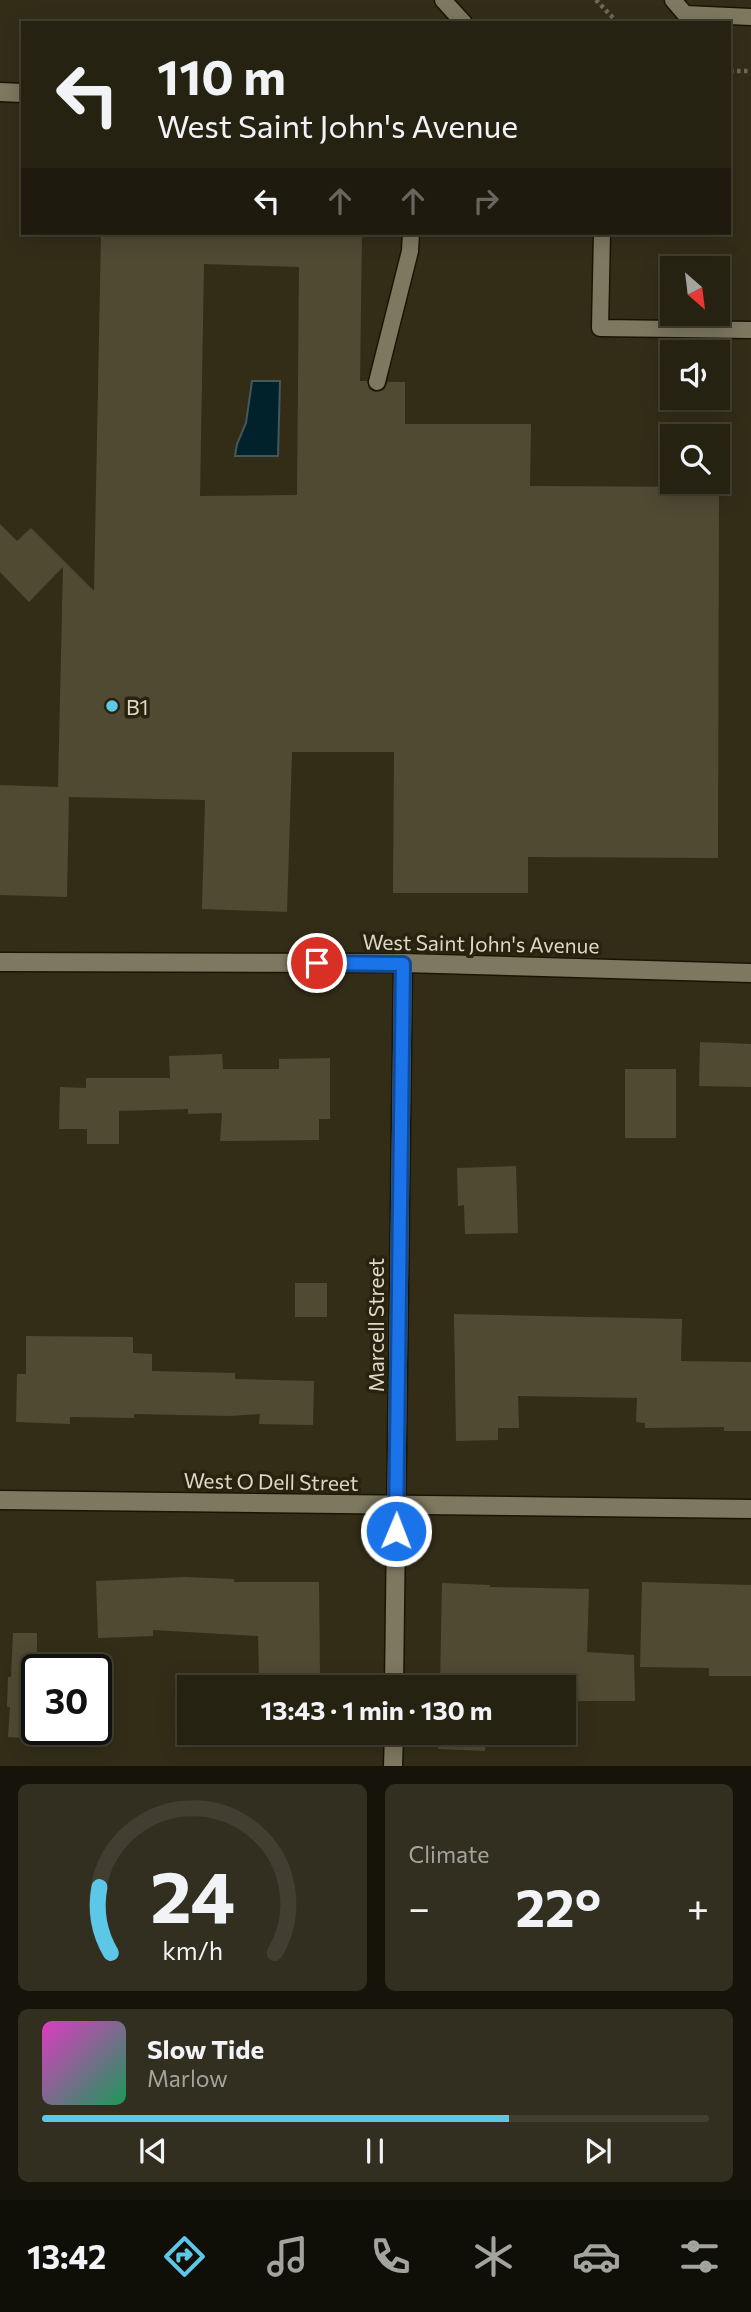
<!DOCTYPE html>
<html lang="en">
<head>
<meta charset="utf-8">
<style>
	:root { --surface:#262212; --page:#322f20; --text:#f1f3f6; --muted:#a4a49f; --line:#423f32; --accent:#5dc7e8 }
	body { margin:0; font-family:Commissioner,sans-serif; background:var(--page); color:var(--text); height:100vh; display:flex; flex-direction:column; font-size:26px; white-space:nowrap }
	* { box-sizing:border-box; margin:0 }
	p { font-size:23px; color:var(--muted) }
	.icon { flex:none; width:38px; height:38px; fill:none; stroke:currentColor; stroke-width:2; stroke-linecap:round; stroke-linejoin:round }
	.map { position:relative; height:1766px; overflow:hidden }
	.sheet { display:flex; flex-direction:column; gap:18px; padding:18px; background:#15130a; flex:1 }
	.sheet>* { flex:none }
	.banner { position:absolute; left:21px; top:21px; width:710px; height:214px; border-radius:0px; box-shadow:0 4px 18px #0003,0 0 0 2px var(--line); background:#262212; color:var(--text); overflow:hidden }
	.needle { width:46px; rotate:152deg }
	.fabs { position:absolute; left:660px; top:256px; display:grid; gap:14px }
	.fabs a { display:grid; place-items:center; width:70px; height:70px; border-radius:0px; background:var(--surface); box-shadow:0 4px 18px #0003,0 0 0 2px var(--line); font-size:35px }
	.speed { position:absolute; left:21px; top:1654px; display:flex; gap:14px; font-size:35px; font-weight:700; text-align:center }
	.speed>* { display:grid; place-content:center; width:91px; height:91px; border-radius:50%; background:var(--surface); box-shadow:0 4px 18px #0003,0 0 0 2px var(--line); line-height:1 }
	.speed .limit { border:4px solid #111; border-radius:10px; background:#fff; color:#111 }
	.pin { position:absolute; display:grid; place-items:center; width:60px; height:60px; color:#fff; margin:-30px; border:4px solid #fff; border-radius:50%; box-shadow:0 2px 7px #0007 }
	.me { position:absolute; width:77px; margin:-38px; rotate:1deg; stroke-linejoin:round; filter:drop-shadow(0 0 5px #0008) }
	.turn { display:flex; align-items:center; gap:24px; height:147px; padding:0 21px; font-size:32px }
	.turn .icon { width:91px; height:91px; stroke-width:2.5 }
	.turn b { display:block; font-size:49px; line-height:60px }
	.lanes { display:flex; align-items:center; height:66px; padding:0 21px; background:#0003; justify-content:center; gap:35px; direction:ltr }
	.lanes .off { opacity:.35 }
	.big { font-size:52px; font-weight:700; line-height:1.1 }
	.sheet .widget { flex:1; display:flex; flex-direction:column; justify-content:center; gap:10px; min-width:0; padding:0 24px; border-radius:10px; background:var(--page) }
	.sheet .dial { align-items:center; gap:0 }
	.dial svg { height:182px; overflow:visible; fill:none; stroke:var(--line); stroke-width:7; stroke-linecap:round; text-anchor:middle }
	.dial text { fill:var(--text); stroke:none }
	.song { display:flex; align-items:center; gap:21px }
	.cover { width:84px; height:84px; border-radius:10px; background:linear-gradient(135deg,hsl(310 70% 55%),hsl(150 70% 35%)) }
	.played { height:7px; border-radius:4px; background:linear-gradient(90deg,var(--accent) 70%,var(--line) 70%) }
	.keys { display:flex; justify-content:space-around; direction:ltr }
	.heat { display:flex; justify-content:space-between; align-items:center; font-size:38px; direction:ltr }
	.sheet .tiles { flex:1; display:grid; gap:18px; grid-template-columns:1fr 1fr }
	.widget:last-child { grid-column:span 2 }
	.trip { position:absolute; left:177px; top:1675px; width:399px; height:70px; border-radius:0px; background:var(--surface); box-shadow:0 4px 18px #0003,0 0 0 2px var(--line); font-weight:700; line-height:70px; text-align:center }
	.tabs { display:flex; height:112px; justify-content:space-around; align-items:center; background:#0f0e07; color:var(--muted) }
	.tabs .icon { width:49px; height:49px }
	.tabs .current { color:var(--accent) }
	.tabs b { font-size:32px; color:var(--text) }
	.map>svg:first-child { display:block }
	.water { fill:#01212b; stroke:#42585b; stroke-width:2 }
	.building { fill:#504a33; fill-rule:evenodd }
	.lines { fill:none; stroke-linecap:round; stroke-linejoin:round }
	.service-casing { stroke:#1a1502; stroke-width:19 }
	.minor-casing { stroke:#1a1502; stroke-width:21 }
	.tertiary-casing { stroke:#1a1502; stroke-width:21 }
	.path { stroke:#6f6a58; stroke-width:4.5; stroke-dasharray:3.5 3.5; stroke-linecap:butt }
	.service { stroke:#7e7860; stroke-width:16 }
	.minor { stroke:#7e7860; stroke-width:18 }
	.tertiary { stroke:#7e7860; stroke-width:18 }
	.route-casing { stroke:#114b97; stroke-width:18 }
	.route { stroke:#1a73e8; stroke-width:12 }
	.poi-dot { fill:#5dc7e8; stroke:#29230e; stroke-width:2.5 }
	.labels { text-anchor:middle; dominant-baseline:central; stroke-width:7; stroke-linejoin:round; paint-order:stroke }
	.poi-label { font-size:21px; fill:#dbd8cb; stroke:#29230e; text-anchor:start }
	.street-label { font-size:21px; fill:#dbd8cb; stroke:#29230e }
</style>
</head>
<body>
<div class="map">
<svg width="751" height="1766" viewBox="0 0 751 1766">
	<rect width="100%" height="100%" fill="#332d18"/>
	<path class="water" d="M252 381H280L278 456H235L237 444 246 423Z"/>
	<g class="building">
		<path d="M101 233H362L360 381H367L369 389 375 392 384 390 388 382H405V424H531L530 486 719 487 718 858 528 857V893H393L394 752H292L287 912 202 909 205 800 69 797 67 897 0 895V785L58 787 63 567 29 602 0 572V524L17 541 31 528 94 591ZM204 264 299 267 297 495 200 496Z"/>
		<path d="M700 1042 751 1044V1087L699 1086Z"/>
		<path d="M222 1054 223 1069H279V1059L330 1058V1119H319V1140L220 1141 222 1113 188 1114V1109L119 1111V1144H87V1129H59L60 1087 86 1088V1078H170L169 1056Z"/>
		<rect x="625" y="1069" width="51" height="69"/>
		<path d="M516 1166 518 1233 465 1234 464 1205 458 1206 457 1168Z"/>
		<rect x="295" y="1283" width="32" height="34"/>
		<path d="M454 1314 682 1319 681 1361 751 1362V1431H724V1427L645 1428V1423L636 1422 637 1398 518 1396 519 1428H498V1440L456 1441Z"/>
		<path d="M26 1336 133 1337V1353L152 1354V1371L235 1373V1379L314 1381 313 1425 259 1424 260 1414 230 1416 134 1414V1418L70 1417V1424L16 1422 17 1374H26Z"/>
		<path d="M185 1577 234 1579V1582H319L320 1676 259 1677 258 1636 153 1630V1636L98 1638 96 1581Z"/>
		<path d="M642 1582 751 1585V1676H709V1668L640 1667Z"/>
		<path d="M442 1583 490 1585V1587L589 1589 587 1652 634 1655 635 1701H564V1687H542V1685L487 1684V1687H440Z"/>
		<path d="M13 1633H37V1739L8 1737 10 1707H7L8 1677H11Z"/>
		<path d="M438 1732H486L485 1751 438 1749Z"/>
	</g>
	<g class="lines">
		<g class="service-casing">
			<g id="service">
				<path d="M443 0 464 23"/>
				<path d="M673 0 685 14 751 17"/>
				<path d="M602 233 600 328 751 330"/>
				<path d="M377 382 410 251 411 233"/>
			</g>
		</g>
		<g class="minor-casing">
			<g id="minor">
				<path d="M0 92 23 93"/>
				<path d="M0 1500 751 1509"/>
				<path d="M394 1687 403 963"/>
				<path d="M393 1766 394 1732"/>
			</g>
		</g>
		<g class="tertiary-casing">
			<path id="tertiary" d="M0 962 403 963 751 973"/>
		</g>
		<g class="path">
			<path d="M596 0 618 23"/>
			<path d="M730 71H751"/>
		</g>
		<use href="#service" class="service"/>
		<use href="#minor" class="minor"/>
		<use href="#tertiary" class="tertiary"/>
	</g>
	<g class="lines">
		<g class="route-casing">
			<path id="route" d="M317 963 403 964 396 1531"/>
		</g>
		<use href="#route" class="route"/>
	</g>
	<circle class="poi-dot" cx="112" cy="706" r="7"/>
	<g class="labels">
		<g class="poi-label">
			<text x="126" y="706">B1</text>
		</g>
		<g class="street-label">
			<text transform="translate(481 943) rotate(1)">West Saint John's Avenue</text>
			<text transform="translate(375 1325) rotate(-90)">Marcell Street</text>
			<text transform="translate(271 1481) rotate(1)">West O Dell Street</text>
		</g>
	</g>
</svg>
<div class="fabs">
<a><svg class="needle" viewBox="-14 -14 28 28"><path d="M0-13l5 13h-10z" fill="#e53935"/><path d="M0 13l5-13h-10z" fill="#a4a49f"/></svg></a>
<a><svg class="icon" aria-label="sound" viewBox="0 0 24 24"><path d="M4 9h4l5-4v14l-5-4H4zM17 9q2 3 0 6"/></svg></a>
<a><svg class="icon" aria-label="search" viewBox="0 0 24 24"><circle cx="10" cy="10" r="6"/><path d="M15 15l6 6"/></svg></a>
</div>
<div class="speed"><div class="limit">30</div></div>
<div class="pin" style="left:317px;top:963px;background:#d93025"><svg class="icon" aria-label="arrive" viewBox="0 0 24 24"><path d="M6 21V4h12l-3 4 3 4H6"/></svg></div>
<svg class="me" style="left:396px;top:1531px" viewBox="-20 -20 40 40"><circle r="17" fill="#1a73e8" stroke="#fff" stroke-width="3"/><path d="M0-11L8 9 0 5-8 9z" fill="#fff"/></svg>
<div class="trip">13:43 · 1 min · 130 m</div>
<div class="banner">
<div class="turn"><svg class="icon" aria-label="left" viewBox="0 0 24 24"><path d="M17 20v-9H6M10 6l-5 5 5 5"/></svg><div><b>110 m</b>West Saint John's Avenue</div></div>
<div class="lanes"><svg class="icon" aria-label="left" viewBox="0 0 24 24"><path d="M17 20v-9H6M10 6l-5 5 5 5"/></svg><svg class="icon off" aria-label="ahead" viewBox="0 0 24 24"><path d="M12 20V5M6 11l6-6 6 6"/></svg><svg class="icon off" aria-label="ahead" viewBox="0 0 24 24"><path d="M12 20V5M6 11l6-6 6 6"/></svg><svg class="icon off" aria-label="right" viewBox="0 0 24 24"><path d="M7 20v-9h11M14 6l5 5-5 5"/></svg></div>
</div>
</div>
<section class="sheet">
<div class="tiles">
<div class="widget dial"><svg viewBox="0 0 100 80">
<path d="M14 69A42 42 0 1 1 86 69"/>
<path d="M14 69A42 42 0 0 1 9 40" stroke="#5dc7e8"/>
<text x="50" y="56" font-size="32" font-weight="700">24</text>
<text x="50" y="72" font-size="11">km/h</text>
</svg></div>
<div class="widget"><p>Climate</p>
<div class="heat"><a>−</a><b class="big">22°</b><a>+</a></div>
</div>
<div class="widget">
<div class="song"><i class="cover"></i><div><b>Slow Tide</b><p>Marlow</p></div></div>
<div class="played"></div>
<div class="keys"><svg class="icon" aria-label="previous" viewBox="0 0 24 24"><path d="M18 5L8 12l10 7zM5 5v14"/></svg><svg class="icon" aria-label="pause" viewBox="0 0 24 24"><path d="M8 5v14M16 5v14"/></svg><svg class="icon" aria-label="next" viewBox="0 0 24 24"><path d="M6 5l10 7-10 7zM19 5v14"/></svg></div>
</div>
</div>
</section>
<nav class="tabs">
<b>13:42</b>
<svg class="icon current" aria-label="directions" viewBox="0 0 24 24"><path d="M12 3l9 9-9 9-9-9zM9 14v-3h6M13 9l2 2-2 2"/></svg>
<svg class="icon" aria-label="music" viewBox="0 0 24 24"><path d="M9 18V5l10-2v13"/><circle cx="6" cy="18" r="3"/><circle cx="16" cy="16" r="3"/></svg>
<svg class="icon" aria-label="phone" viewBox="0 0 24 24"><path d="M5 4h4l2 5-3 2q2 4 5 5l2-3 5 2v4C11 20 4 13 5 4z"/></svg>
<svg class="icon" aria-label="climate" viewBox="0 0 24 24"><path d="M12 3v18M4 7l16 10M4 17L20 7"/></svg>
<svg class="icon" aria-label="car" viewBox="0 0 24 24"><path d="M5 17H2v-5l4-1 3-4h7l3 4 3 1v5h-3M9 17h6M6 11h13"/><circle cx="7" cy="17" r="2"/><circle cx="17" cy="17" r="2"/></svg>
<svg class="icon" aria-label="filters" viewBox="0 0 24 24"><path d="M4 7h16M4 17h16"/><circle cx="9" cy="7" r="2"/><circle cx="15" cy="17" r="2"/></svg>
</nav>
</body>
</html>
